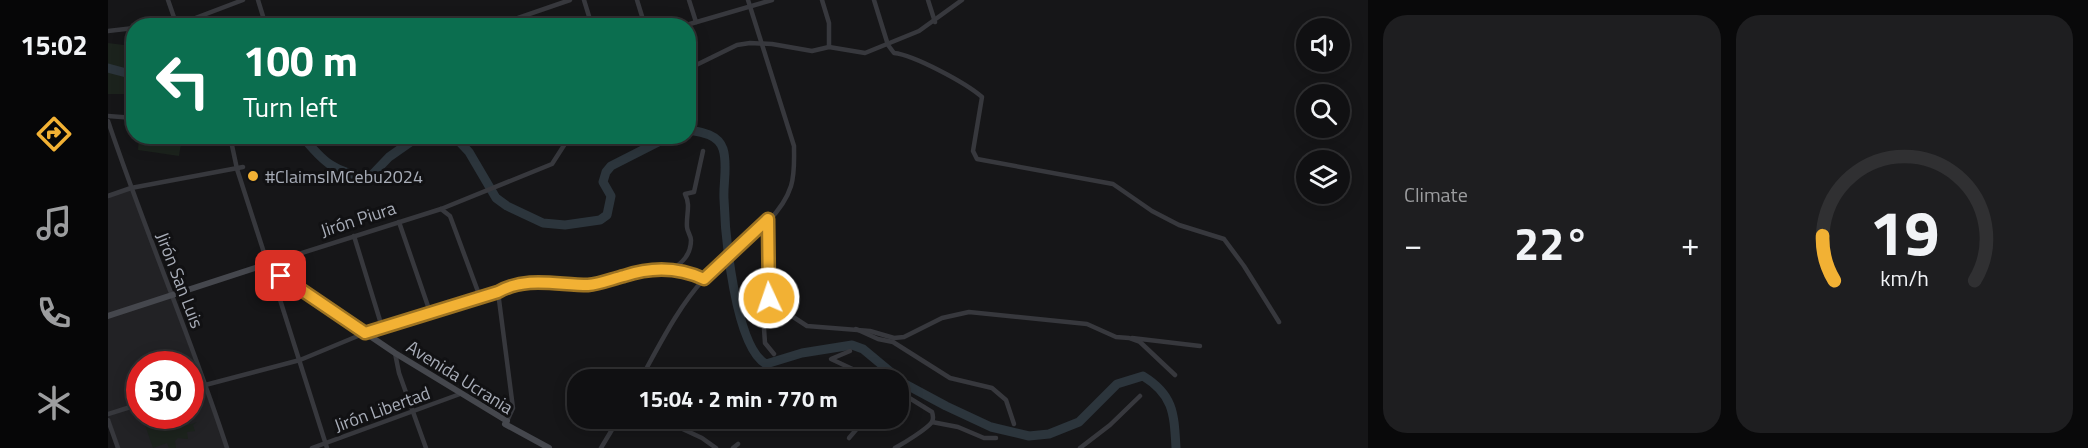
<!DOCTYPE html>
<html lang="en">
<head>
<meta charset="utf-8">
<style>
	:root { --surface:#101012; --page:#1e1e20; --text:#f1f3f6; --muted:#9c9d9f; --line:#303032; --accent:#f2b134 }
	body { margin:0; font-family:"Titillium Web",sans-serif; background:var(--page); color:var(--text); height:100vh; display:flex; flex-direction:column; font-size:22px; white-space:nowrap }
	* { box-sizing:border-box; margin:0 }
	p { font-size:20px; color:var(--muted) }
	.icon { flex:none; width:33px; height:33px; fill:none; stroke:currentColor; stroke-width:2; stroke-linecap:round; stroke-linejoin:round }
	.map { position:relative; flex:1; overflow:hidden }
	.panel { display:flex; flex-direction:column; gap:15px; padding:15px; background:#09090a; width:720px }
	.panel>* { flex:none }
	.top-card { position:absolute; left:18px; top:18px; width:570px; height:126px; border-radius:24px; box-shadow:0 3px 15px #0003,0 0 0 2px var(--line); background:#0b6e4f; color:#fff; overflow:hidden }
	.buttons { position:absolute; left:1188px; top:18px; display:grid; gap:12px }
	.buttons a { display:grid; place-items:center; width:54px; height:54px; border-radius:50%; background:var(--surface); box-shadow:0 3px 15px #0003,0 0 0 2px var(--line); font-size:30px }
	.speed { position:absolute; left:18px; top:351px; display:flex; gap:12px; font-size:30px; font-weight:700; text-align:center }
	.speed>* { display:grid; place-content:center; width:78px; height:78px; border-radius:50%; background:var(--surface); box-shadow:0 3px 15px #0003,0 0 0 2px var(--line); line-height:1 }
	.speed .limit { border:9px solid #d22; background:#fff; color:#111 }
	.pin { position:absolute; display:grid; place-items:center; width:51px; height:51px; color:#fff; margin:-26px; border-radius:12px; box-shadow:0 3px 9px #0006 }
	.me { position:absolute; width:66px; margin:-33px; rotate:357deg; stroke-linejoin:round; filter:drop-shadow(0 0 4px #0008) }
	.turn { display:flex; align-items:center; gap:21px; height:126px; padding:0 18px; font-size:27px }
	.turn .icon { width:78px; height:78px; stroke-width:2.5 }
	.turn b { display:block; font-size:42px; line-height:51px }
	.big { font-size:45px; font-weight:700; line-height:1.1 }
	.panel .widget { flex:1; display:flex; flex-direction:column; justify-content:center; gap:9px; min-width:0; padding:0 21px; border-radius:24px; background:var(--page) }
	.panel .dial { align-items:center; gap:0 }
	.dial svg { height:156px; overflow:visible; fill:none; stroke:var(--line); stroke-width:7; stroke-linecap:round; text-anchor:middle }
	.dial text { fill:var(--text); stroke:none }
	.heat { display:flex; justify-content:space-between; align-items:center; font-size:33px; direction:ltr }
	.panel .tiles { flex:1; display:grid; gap:15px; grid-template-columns:repeat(2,1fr) }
	.trip { position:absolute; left:459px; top:369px; width:342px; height:60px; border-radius:24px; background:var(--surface); box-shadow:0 3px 15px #0003,0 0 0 2px var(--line); font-weight:700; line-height:60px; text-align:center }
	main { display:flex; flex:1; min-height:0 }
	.tabs { display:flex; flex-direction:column; width:108px; justify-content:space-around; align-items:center; background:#060607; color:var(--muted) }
	.tabs .icon { width:42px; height:42px }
	.tabs .current { color:var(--accent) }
	.tabs b { font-size:27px; color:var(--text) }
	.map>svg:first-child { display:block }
	.built { fill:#222225; fill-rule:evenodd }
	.green { fill:#1c231d }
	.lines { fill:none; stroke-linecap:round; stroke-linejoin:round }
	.river { stroke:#2c353c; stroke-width:9 }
	.street { stroke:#37383d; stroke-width:4.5 }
	.secondary { stroke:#45474d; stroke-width:6 }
	.route-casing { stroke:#9d7322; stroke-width:15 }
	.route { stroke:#f2b134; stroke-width:10 }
	.poi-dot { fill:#f2b134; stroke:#111113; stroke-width:2 }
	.labels { text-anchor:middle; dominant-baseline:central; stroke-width:6; stroke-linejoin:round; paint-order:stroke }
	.poi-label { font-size:18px; fill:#a8adb8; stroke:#111113; text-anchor:start }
	.street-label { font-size:18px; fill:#a8adb8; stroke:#111113 }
</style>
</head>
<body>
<main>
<nav class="tabs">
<b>15:02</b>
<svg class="icon current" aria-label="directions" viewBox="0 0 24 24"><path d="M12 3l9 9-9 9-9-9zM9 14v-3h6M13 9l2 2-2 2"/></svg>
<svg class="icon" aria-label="music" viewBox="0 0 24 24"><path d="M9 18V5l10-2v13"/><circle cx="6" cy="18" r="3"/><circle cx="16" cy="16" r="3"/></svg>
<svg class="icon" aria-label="phone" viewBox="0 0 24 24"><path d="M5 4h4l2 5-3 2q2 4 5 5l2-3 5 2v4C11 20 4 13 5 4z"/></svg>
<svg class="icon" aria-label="climate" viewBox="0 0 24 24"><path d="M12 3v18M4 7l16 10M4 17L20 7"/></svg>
</nav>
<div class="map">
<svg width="1260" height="448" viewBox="0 0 1260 448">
	<rect width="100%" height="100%" fill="#161618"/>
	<path class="built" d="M23 188 118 448H11L0 417V196ZM32 364H82V416H32Z"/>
	<g class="green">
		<path d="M0 43 24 46 25 71 0 65Z"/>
		<path d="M0 71 25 79V104H17L19 94H0Z"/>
		<path d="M31 137 53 141 54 137H74L71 156 30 150Z"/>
		<path d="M57 417C67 428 73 428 89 422L85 425 87 431 79 432 80 439 70 438 67 441 68 448H61L59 443 45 448 36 422Z"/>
	</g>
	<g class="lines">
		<g class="river">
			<path d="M0 68 26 75"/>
			<path d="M580 130C593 132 610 134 615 149 620 165 615 183 616 199 617 234 627 347 658 364L694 353 744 345 755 349 797 384 838 406 883 427 921 436 941 434 971 422 1009 384 1035 376C1066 395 1066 414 1068 448"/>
			<path d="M194 136C216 163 226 172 261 178L281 157 311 136"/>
			<path d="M346 136 361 152 388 198 399 206 435 223 457 225 492 220 499 215 503 196 495 182 498 172 503 166 562 136"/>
		</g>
		<g class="street">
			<path d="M60 0 69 26"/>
			<path d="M150 0 158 26"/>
			<path d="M476 0 484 26"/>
			<path d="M529 0 537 26"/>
			<path d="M581 0 588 22"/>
			<path d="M714 0 721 23V47"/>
			<path d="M766 0 780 45 786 53C806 55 858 83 874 97L865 151 869 159 1005 184 1044 211 1071 225 1116 239 1136 266 1171 322"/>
			<path d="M820 0 827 22"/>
			<path d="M398 22 462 0"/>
			<path d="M58 26 69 25 135 0"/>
			<path d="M575 26 664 0"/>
			<path d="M0 31 26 28"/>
			<path d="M580 69 629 45 642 43 664 44 704 51 721 47 757 53 811 31 854 0"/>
			<path d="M0 116 26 118"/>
			<path d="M0 121C37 231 83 338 119 448"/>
			<path d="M122 136 129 169 160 265"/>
			<path d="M0 196 23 188 135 167"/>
			<path d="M333 209 342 216 372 297"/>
			<path d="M660 219 661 298 655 314 657 343 666 354"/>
			<path d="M291 222 322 312"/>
			<path d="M246 236 274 327"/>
			<path d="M159 264 333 209 444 164 462 136"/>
			<path d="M563 270C574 263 583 255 583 240 583 236 579 231 579 227 578 214 583 206 577 194L586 192 595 151"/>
			<path d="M173 276 168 287 219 448"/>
			<path d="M390 292 405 408 399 421"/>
			<path d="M661 298 670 307 699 326 762 331 786 338 796 337 834 318 861 312 979 324 1008 337 1021 338 1032 342 1067 375"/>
			<path d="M748 329 770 339 785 342 842 378 884 388 898 400 906 424"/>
			<path d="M1024 338 1092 346"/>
			<path d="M742 351 723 359 768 380"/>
			<path d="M287 353 291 373 318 448"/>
			<path d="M532 380C551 346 570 307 596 279 622 251 671 224 683 186 687 173 686 159 686 146L640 0"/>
			<path d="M82 389 192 360 257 333 390 292C418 276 449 285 480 285 492 284 504 279 516 276 543 268 570 267 596 279"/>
			<path d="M0 414 32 404"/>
			<path d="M551 418 594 438 608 448"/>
			<path d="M0 420 10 448"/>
			<path d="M824 422 850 427 876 438H888"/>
			<path d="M741 438 758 418"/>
			<path d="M204 448 352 394"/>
			<path d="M493 448 511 418"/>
			<path d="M625 448 630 444"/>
			<path d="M787 448C796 443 819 429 824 422 826 418 825 415 824 412L790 391"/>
			<path d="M972 448 1002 425 1032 396"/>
		</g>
		<path class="secondary" d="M0 316 147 268 160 267 287 353 399 421 397 424 441 448"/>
	</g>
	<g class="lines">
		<g class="route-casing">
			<path id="route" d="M173 276 257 333 390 292C418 276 449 285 480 285 492 284 504 279 516 276 543 267 570 267 596 279L660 219 661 298"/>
		</g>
		<use href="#route" class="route"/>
	</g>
	<circle class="poi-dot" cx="145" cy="176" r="6"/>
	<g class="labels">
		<g class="poi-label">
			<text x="157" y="176">#ClaimsIMCebu2024</text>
		</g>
		<g class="street-label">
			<text transform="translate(250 219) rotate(-18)">Jirón Piura</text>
			<text transform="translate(72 280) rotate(69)">Jirón San Luis</text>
			<text transform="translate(352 377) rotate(32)">Avenida Ucrania</text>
			<text transform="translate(274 409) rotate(-20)">Jirón Libertad</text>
		</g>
	</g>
</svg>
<div class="buttons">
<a><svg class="icon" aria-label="sound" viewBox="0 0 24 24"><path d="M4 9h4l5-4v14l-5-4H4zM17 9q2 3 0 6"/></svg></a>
<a><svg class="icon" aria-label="search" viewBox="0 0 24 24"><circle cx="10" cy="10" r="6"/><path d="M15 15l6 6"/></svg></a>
<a><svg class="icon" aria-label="layers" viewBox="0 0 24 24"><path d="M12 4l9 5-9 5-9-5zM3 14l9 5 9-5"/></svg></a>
</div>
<div class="speed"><div class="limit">30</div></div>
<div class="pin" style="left:173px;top:276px;background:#d93025"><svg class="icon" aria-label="arrive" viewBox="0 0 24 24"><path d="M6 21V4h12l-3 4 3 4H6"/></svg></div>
<svg class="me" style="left:661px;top:298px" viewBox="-20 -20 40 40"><circle r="17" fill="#f2b134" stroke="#fff" stroke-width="3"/><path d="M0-11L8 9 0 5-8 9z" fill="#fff"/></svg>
<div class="trip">15:04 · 2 min · 770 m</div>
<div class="top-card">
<div class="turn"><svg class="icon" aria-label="left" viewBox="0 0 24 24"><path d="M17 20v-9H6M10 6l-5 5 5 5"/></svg><div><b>100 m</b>Turn left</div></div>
</div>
</div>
<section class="panel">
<div class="tiles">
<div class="widget"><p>Climate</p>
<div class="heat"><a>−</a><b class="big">22°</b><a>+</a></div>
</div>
<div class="widget dial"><svg viewBox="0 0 100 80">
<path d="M14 69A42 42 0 1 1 86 69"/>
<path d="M14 69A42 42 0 0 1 8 46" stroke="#f2b134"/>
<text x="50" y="56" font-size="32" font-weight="700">19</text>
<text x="50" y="72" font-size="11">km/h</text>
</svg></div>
</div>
</section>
</main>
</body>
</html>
